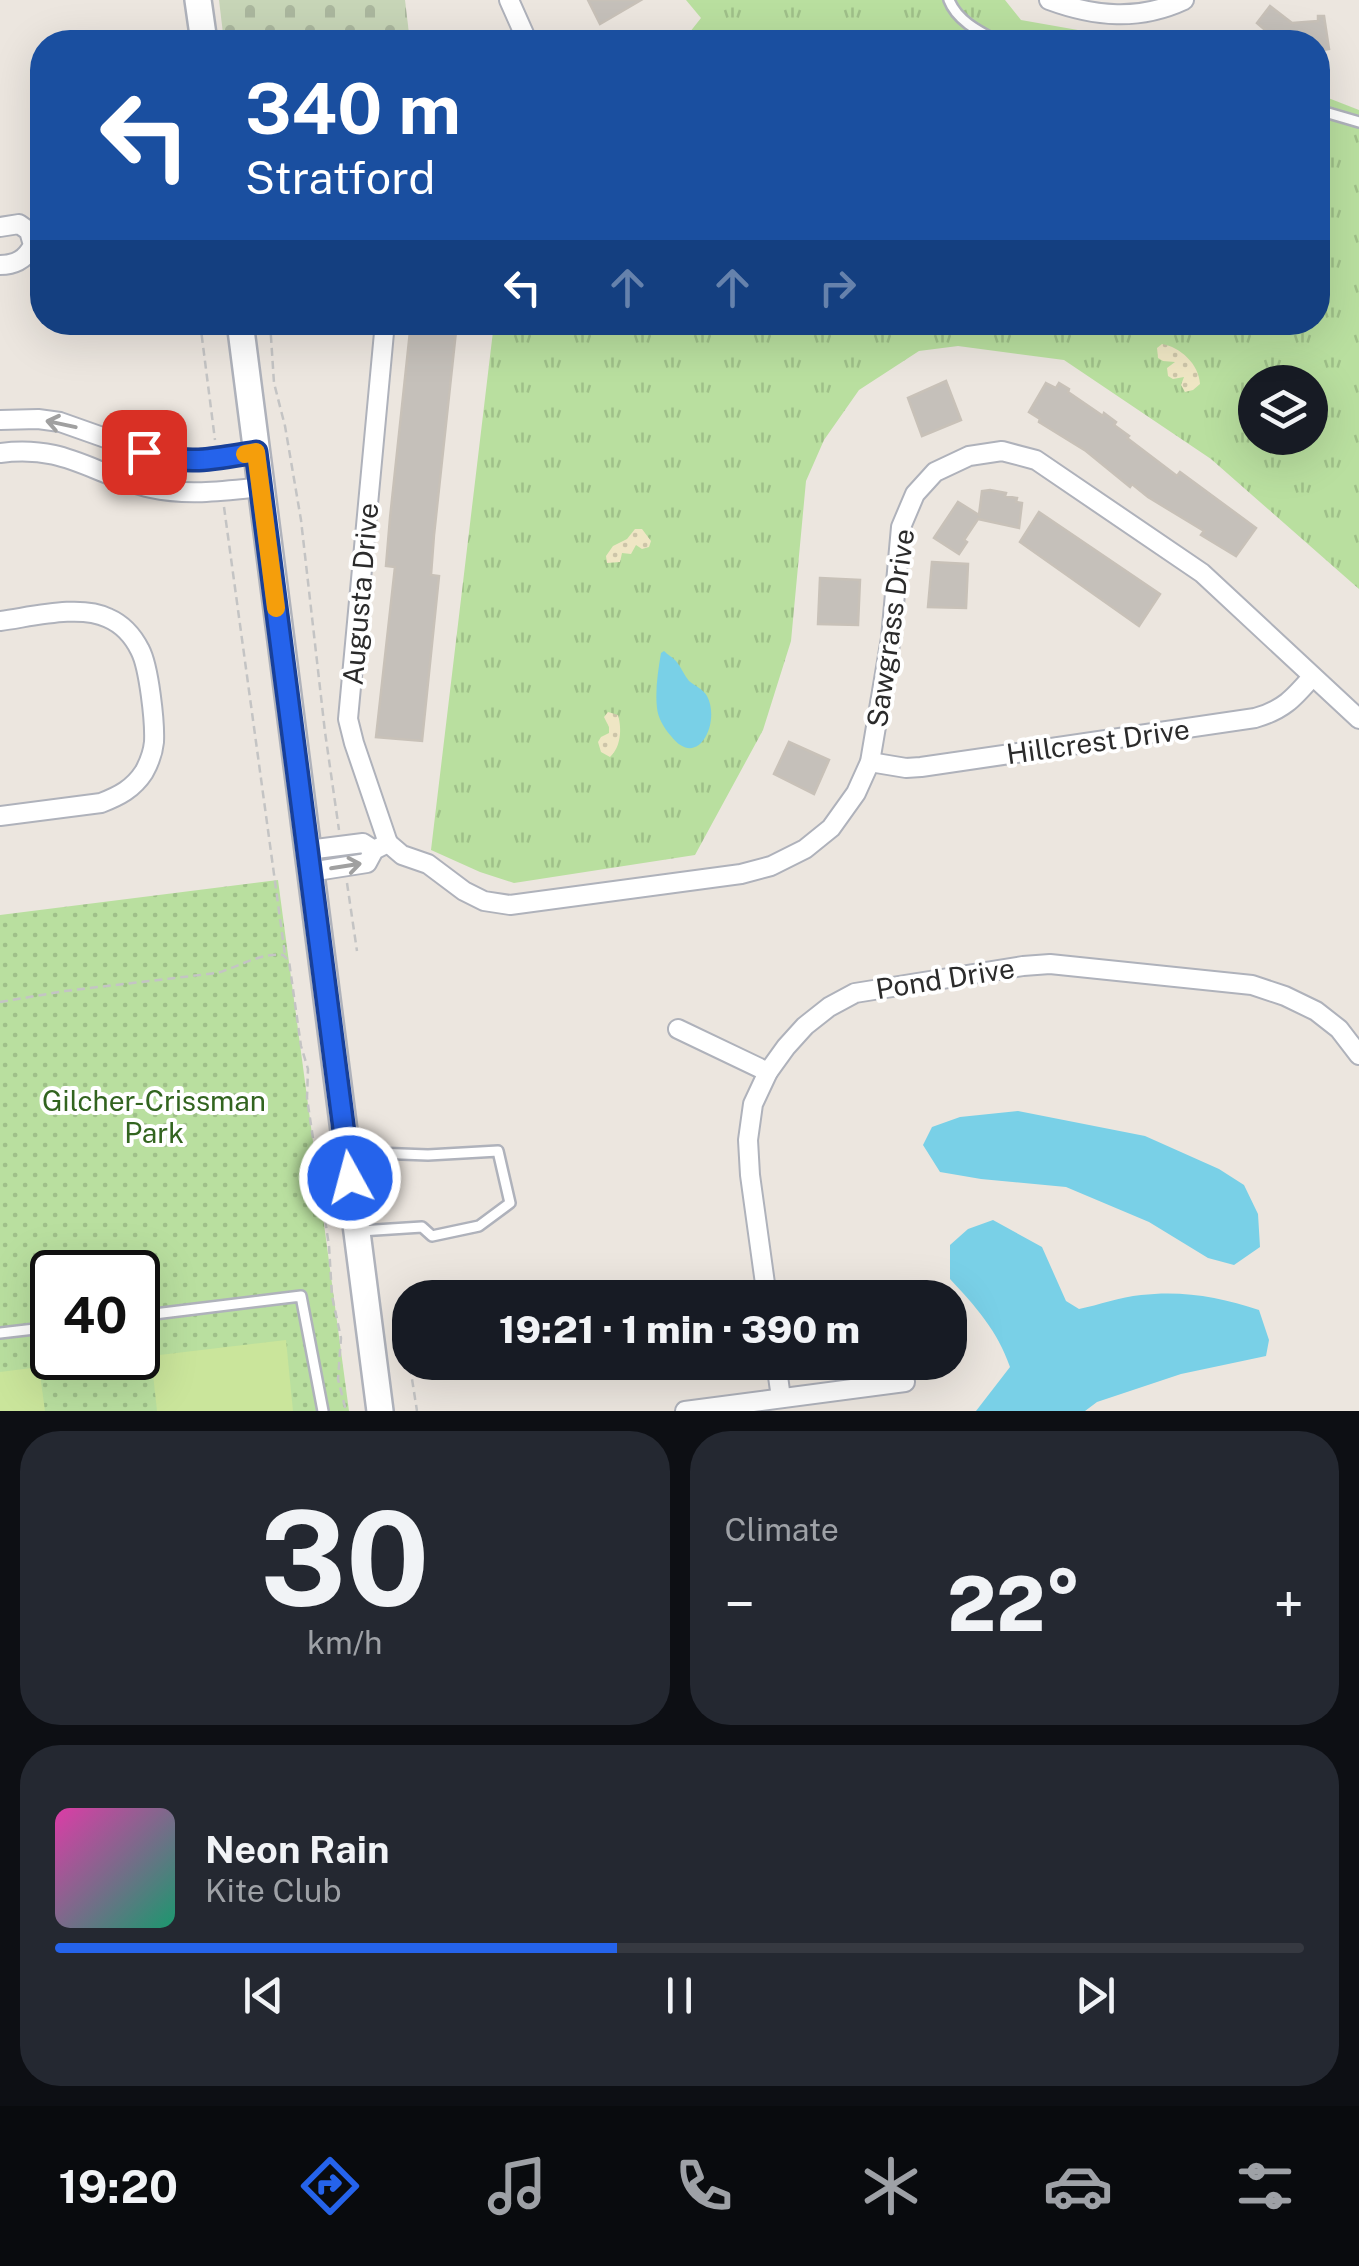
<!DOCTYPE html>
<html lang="en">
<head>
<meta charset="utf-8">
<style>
	:root { --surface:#171b24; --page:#242831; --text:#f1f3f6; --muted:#9ea1a6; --line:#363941; --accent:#2563eb }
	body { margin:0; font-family:"Public Sans",sans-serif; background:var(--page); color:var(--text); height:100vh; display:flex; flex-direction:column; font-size:38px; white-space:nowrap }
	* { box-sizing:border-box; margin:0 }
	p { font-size:32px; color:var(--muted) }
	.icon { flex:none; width:55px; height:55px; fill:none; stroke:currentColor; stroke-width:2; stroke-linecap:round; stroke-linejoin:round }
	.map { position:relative; height:1411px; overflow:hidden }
	.drawer { display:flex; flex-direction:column; gap:20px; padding:20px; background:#0d0f14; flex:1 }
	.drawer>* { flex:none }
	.top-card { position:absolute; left:30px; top:30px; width:1300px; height:305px; border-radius:40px; box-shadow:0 10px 40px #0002; background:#1a4fa0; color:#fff; overflow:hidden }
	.tools { position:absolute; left:1238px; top:365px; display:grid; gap:20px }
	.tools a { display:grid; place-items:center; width:90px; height:90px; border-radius:50%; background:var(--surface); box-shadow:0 10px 40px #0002; font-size:50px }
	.speed { position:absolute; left:30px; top:1250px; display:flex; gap:20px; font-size:50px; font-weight:700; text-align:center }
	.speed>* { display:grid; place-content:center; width:130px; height:130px; border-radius:50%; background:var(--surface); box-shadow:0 10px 40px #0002; line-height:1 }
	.speed .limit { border:5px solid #111; border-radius:15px; background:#fff; color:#111 }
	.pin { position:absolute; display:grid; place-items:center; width:85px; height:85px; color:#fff; margin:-42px; border-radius:20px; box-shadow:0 5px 15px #0006 }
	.me { position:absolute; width:110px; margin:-55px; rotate:353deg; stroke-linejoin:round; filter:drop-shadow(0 0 8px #0008) }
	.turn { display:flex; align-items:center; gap:35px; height:210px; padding:0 50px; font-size:45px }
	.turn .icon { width:130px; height:130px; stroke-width:2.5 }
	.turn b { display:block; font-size:70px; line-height:85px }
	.lanes { display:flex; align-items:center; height:95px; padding:0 50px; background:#0003; justify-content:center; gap:50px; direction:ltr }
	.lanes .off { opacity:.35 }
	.big { font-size:75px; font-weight:800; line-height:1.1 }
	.drawer .tile { flex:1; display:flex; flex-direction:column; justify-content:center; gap:15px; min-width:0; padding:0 35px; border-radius:40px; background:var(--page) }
	.drawer .dial { align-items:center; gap:0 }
	.dial b { font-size:130px; line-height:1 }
	.song { display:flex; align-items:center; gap:30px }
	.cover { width:120px; height:120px; border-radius:15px; background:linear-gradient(135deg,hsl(320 70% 55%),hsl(160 70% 35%)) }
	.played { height:10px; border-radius:5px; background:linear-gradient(90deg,var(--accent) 45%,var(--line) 45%) }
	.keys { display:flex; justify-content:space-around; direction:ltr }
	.heat { display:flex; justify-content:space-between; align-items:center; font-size:55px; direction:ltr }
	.drawer .tiles { flex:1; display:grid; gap:20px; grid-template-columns:1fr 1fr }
	.tile:last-child { grid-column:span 2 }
	.trip { position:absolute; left:392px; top:1280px; width:575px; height:100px; border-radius:40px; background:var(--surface); box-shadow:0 10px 40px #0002; font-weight:800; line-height:100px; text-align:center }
	.menu { display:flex; height:160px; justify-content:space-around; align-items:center; background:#090b0e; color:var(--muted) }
	.menu .icon { width:70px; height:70px }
	.menu .current { color:var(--accent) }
	.menu b { font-size:45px; color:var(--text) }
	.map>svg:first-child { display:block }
	.grass { fill:url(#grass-tufts); fill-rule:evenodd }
	.sand { fill:url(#sand-dots) }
	.cemetery { fill:url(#cemetery-stones) }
	.park { fill:url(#park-dots); fill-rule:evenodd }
	.pitch { fill:#cae59b }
	.water { fill:#79d0e7 }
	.building { fill:#c5c0ba; stroke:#c8c1b8; stroke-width:2.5 }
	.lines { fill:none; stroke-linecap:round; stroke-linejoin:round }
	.lane-casing { stroke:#afb2bb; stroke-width:14 }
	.street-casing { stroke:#afb2bb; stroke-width:22 }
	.secondary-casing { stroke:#afb2bb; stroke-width:30 }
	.path { stroke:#c4c4c4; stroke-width:2.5; stroke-dasharray:8 5; stroke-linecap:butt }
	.lane { stroke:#fff; stroke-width:9 }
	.street { stroke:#fff; stroke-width:18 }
	.secondary { stroke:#fff; stroke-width:25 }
	.oneway { stroke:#a0a0a0 }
	.route-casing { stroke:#184099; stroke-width:25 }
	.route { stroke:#2563eb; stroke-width:18 }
	.slow { stroke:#f59e0b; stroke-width:18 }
	.labels { text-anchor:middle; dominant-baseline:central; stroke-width:8; stroke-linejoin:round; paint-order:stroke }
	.street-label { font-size:28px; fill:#2b2b2b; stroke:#fff }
	.park-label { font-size:28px; fill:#32641f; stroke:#fff }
</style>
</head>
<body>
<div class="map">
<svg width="1359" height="1411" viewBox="0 0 1359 1411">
	<defs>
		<pattern id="grass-tufts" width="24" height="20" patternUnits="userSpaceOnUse" patternTransform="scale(2.5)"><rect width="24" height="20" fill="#b9df9f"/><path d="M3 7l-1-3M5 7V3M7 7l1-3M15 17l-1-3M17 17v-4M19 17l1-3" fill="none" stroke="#9fc089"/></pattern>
		<pattern id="sand-dots" width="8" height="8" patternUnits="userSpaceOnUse" patternTransform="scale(2.5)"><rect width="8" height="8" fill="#efe6c4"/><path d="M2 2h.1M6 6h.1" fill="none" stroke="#cdc5a9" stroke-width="1.8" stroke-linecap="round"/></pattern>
		<pattern id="cemetery-stones" width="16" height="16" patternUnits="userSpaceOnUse" patternTransform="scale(2.5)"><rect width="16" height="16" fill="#c7d5b7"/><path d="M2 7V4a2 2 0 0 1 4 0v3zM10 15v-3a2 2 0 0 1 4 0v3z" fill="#abb79e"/></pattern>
		<pattern id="park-dots" width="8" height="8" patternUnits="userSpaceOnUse" patternTransform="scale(2.5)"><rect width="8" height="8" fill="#b9df9f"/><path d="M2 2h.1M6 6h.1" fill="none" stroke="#9fc089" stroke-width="1.8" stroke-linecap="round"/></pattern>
	</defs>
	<rect width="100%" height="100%" fill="#ece6df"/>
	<g class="grass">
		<path d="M686 0H1005L1021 20 1146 42H682L701 18Z"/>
		<path d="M1318 94 1359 110V589L1211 459 1064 360 958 346 919 351 859 390 824 440 806 481 791 641 763 730 695 855 514 883 480 872 431 850 494 323 1318 322ZM1255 382H1310V438H1255Z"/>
	</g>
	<g class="sand">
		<path d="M1162 344C1180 347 1199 364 1200 384L1193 390 1185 392 1181 385 1184 377 1173 379 1168 376 1167 368 1175 362 1163 361 1158 358 1157 348Z"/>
		<path d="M635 529H642L651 541 649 547 642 549 636 545 631 554 622 553 620 562 607 563 606 556 613 546 627 539Z"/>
		<path d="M608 712 618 715C622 729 621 747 610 757L601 752 598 742 601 737 609 733V727L604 717Z"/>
	</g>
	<path class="cemetery" d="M219 0H405L410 42H224Z"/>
	<path class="park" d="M278 880 349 1411H0V915ZM52 1272H138V1358H52Z"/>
	<g class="pitch">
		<path d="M286 1340 293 1411H157L151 1356Z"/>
		<path d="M39 1367 45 1411H0V1372Z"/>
	</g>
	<g class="water">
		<path d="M664 651C668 655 672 657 676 661 681 667 684 675 689 681 695 686 703 689 707 696 721 722 698 771 671 736 664 728 658 718 657 708 655 690 658 671 661 653Z"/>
		<path d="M1018 1111 1145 1136 1219 1169 1244 1185 1258 1214 1260 1247 1234 1265 1208 1258 1149 1222 1066 1187 981 1179 940 1172 923 1145 932 1127 960 1117Z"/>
		<path d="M993 1220 1042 1247 1066 1301 1079 1309C1099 1305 1120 1297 1141 1295 1182 1290 1221 1297 1259 1310L1269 1340 1266 1356 1181 1374 1097 1402 1085 1411H976L1010 1367C997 1330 976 1307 950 1279V1245L968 1229Z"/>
	</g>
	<g class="building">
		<path d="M588 0H641L600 24Z"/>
		<path d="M1270 6 1292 23 1318 21V16H1324L1329 49 1318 51V42H1279L1257 23Z"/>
		<path d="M411 322H457L434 535 431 575 439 576 422 741 376 737 395 567 386 566 390 518Z"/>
		<path d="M946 381 961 420 922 436 908 398Z"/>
		<path d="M1046 383 1056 388 1059 383 1069 389 1068 392 1103 416 1104 413 1116 422 1114 425 1129 436 1127 438 1177 476 1180 472 1256 528 1236 556 1201 535 1204 531 1148 497 1132 484 1130 487 1086 451 1039 422 1040 419 1029 412Z"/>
		<path d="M990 490 1006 493 1005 496 1017 498 1016 502 1022 503 1019 528 978 519 964 540 967 542 959 554 934 538 958 502 979 515 982 491Z"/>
		<path d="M1039 512 1160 594 1139 626 1020 542Z"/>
		<path d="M932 562 968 564 966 608 928 607Z"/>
		<path d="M820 578 860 580 858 625 818 624Z"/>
		<path d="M789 742 829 760 814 794 774 774Z"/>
	</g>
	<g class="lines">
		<g class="lane-casing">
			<g id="lane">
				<path d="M949 0C957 21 980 32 999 42"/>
				<path d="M1318 110 1359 122"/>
				<path d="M349 1152 428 1155 498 1151 510 1203 479 1226 432 1236 422 1227 360 1231"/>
				<path d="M138 1316 301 1296 323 1411"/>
				<path d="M0 1333 52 1327"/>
			</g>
		</g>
		<g class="street-casing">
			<g id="street">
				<path d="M509 0 525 36V42"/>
				<path d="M1049 0C1095 17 1139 21 1184 0"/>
				<path d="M0 227 19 224 29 231 33 245C26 259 16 265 0 265"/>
				<path d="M385 322 348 719 354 743 388 843"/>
				<path d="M0 420 38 419 60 422 145 452 183 461 256 452"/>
				<path d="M0 453C65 444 93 475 151 488 187 496 224 491 261 487"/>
				<path d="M0 621C31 617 80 604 108 618 122 624 133 636 140 650 149 667 155 722 154 742 153 752 149 763 144 772 133 789 119 796 101 803L0 816"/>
				<path d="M870 762 906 768 921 767 1255 718C1283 710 1293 699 1312 677"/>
				<path d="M388 843 402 855 428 864 464 891 484 901 510 905 741 874 771 866 805 849 831 828 856 793 870 762 891 638 901 527 915 494 935 472 969 456 1002 451 1036 460 1202 573 1359 719"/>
				<path d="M308 850 363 843 374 850"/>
				<path d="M310 872 367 863 374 850 388 843"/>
				<path d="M678 1029 768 1072"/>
				<path d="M767 1298 750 1175 748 1140 753 1104 768 1072 786 1047 805 1026 829 1007 855 993 1023 966 1050 964 1252 985 1285 996 1316 1011 1339 1029 1359 1055"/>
				<path d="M776 1362 781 1398"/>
				<path d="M685 1411 905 1382"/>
			</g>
		</g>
		<g class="secondary-casing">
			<g id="secondary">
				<path d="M198 0 204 42"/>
				<path d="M240 322 380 1411"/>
			</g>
		</g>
		<g class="path">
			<path d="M200 322 215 440"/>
			<path d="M270 322 274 383 285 426 301 520 325 732 339 830"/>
			<path d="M224 507 285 955"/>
			<path d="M347 883 357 951"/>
			<path d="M0 1002 65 991 217 973C238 967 262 952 283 955L289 961 301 1046 308 1069 307 1098 329 1246 332 1296 341 1338 338 1379 346 1411"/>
			<path d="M402 1315 417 1411"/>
		</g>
		<use href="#lane" class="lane"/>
		<use href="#street" class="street"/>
		<use href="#secondary" class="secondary"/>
	</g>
	<defs><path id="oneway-shaft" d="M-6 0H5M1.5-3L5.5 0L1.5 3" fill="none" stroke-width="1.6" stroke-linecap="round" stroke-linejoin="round" transform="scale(2.5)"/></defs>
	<g class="oneway">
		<use href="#oneway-shaft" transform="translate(61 424) rotate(-168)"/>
		<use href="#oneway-shaft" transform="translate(346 866) rotate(-9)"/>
	</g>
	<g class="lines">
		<g class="route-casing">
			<path id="route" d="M144 452C188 466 213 459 256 452L350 1178"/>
		</g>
		<use href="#route" class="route"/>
		<path class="slow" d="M245 454 256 452 276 608"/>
	</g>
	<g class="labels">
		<g class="street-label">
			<text transform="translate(360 594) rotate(-85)">Augusta Drive</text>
			<text transform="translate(890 628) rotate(-82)">Sawgrass Drive</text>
			<text transform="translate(1098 741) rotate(-8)">Hillcrest Drive</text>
			<text transform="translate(945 978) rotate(-9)">Pond Drive</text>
		</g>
		<g class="park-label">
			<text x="154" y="1100">Gilcher-Crissman<tspan x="154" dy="32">Park</tspan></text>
		</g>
	</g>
</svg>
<div class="tools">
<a><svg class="icon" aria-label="layers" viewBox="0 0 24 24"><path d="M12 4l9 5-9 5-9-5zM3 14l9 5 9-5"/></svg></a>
</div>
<div class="speed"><div class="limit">40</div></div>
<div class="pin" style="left:144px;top:452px;background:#d93025"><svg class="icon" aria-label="arrive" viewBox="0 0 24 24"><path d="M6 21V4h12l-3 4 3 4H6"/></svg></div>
<svg class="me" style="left:350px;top:1178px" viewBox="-20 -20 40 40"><circle r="17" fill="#2563eb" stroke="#fff" stroke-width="3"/><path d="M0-11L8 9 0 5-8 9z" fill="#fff"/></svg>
<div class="trip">19:21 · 1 min · 390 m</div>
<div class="top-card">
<div class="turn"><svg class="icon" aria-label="left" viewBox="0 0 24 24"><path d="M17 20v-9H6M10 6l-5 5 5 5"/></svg><div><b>340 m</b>Stratford</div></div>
<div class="lanes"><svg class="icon" aria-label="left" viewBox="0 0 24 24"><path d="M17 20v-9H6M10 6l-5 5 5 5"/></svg><svg class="icon off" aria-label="ahead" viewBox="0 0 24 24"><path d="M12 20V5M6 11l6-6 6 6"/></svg><svg class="icon off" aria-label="ahead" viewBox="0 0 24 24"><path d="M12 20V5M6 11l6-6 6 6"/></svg><svg class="icon off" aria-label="right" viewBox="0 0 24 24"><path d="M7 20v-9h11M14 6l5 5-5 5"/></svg></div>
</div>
</div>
<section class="drawer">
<div class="tiles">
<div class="tile dial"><b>30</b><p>km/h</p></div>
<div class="tile"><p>Climate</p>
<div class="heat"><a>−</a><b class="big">22°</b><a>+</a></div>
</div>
<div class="tile">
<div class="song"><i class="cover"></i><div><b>Neon Rain</b><p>Kite Club</p></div></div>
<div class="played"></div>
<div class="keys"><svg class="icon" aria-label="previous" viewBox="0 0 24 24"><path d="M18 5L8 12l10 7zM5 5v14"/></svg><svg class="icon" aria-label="pause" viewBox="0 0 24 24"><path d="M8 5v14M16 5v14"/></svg><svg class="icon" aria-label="next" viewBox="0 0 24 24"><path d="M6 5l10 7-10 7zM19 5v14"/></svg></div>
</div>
</div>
</section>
<nav class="menu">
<b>19:20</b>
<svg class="icon current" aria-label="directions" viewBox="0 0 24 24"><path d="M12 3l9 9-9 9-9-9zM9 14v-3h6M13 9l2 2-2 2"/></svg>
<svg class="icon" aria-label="music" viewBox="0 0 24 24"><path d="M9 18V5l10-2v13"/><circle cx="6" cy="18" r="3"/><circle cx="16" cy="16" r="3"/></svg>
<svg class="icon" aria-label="phone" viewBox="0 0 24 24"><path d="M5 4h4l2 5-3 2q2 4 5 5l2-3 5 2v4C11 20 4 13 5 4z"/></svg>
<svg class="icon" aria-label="climate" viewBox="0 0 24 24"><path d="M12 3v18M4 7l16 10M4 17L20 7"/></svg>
<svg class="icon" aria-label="car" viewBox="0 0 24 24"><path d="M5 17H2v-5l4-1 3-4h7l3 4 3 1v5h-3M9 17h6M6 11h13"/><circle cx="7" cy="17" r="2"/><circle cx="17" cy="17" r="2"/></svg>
<svg class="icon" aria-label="filters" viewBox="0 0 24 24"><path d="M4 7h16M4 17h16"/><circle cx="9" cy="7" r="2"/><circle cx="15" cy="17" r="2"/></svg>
</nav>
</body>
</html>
